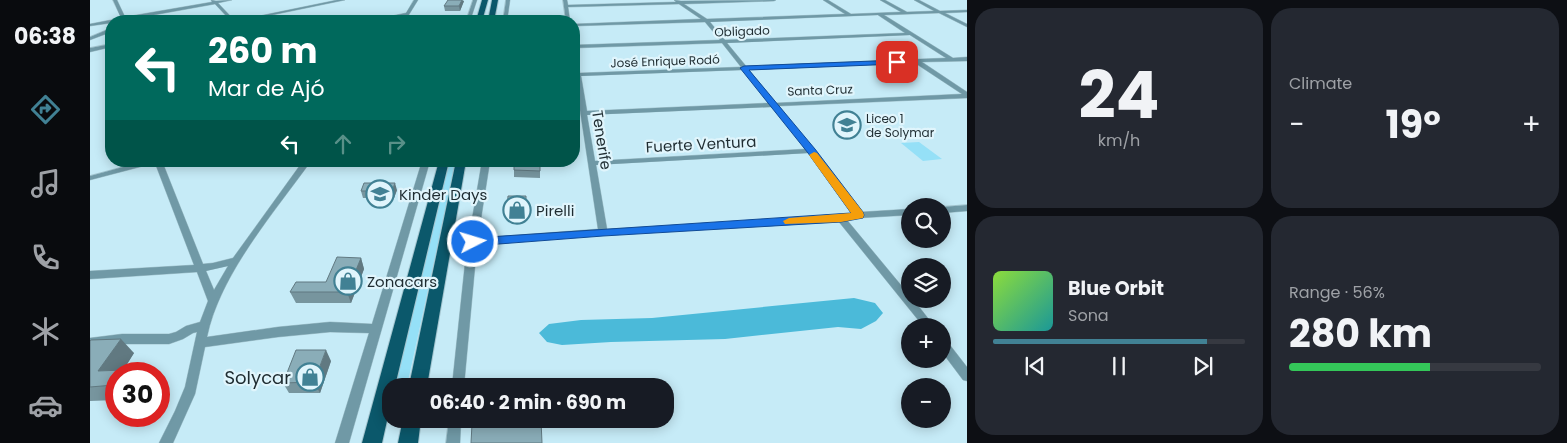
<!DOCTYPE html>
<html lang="en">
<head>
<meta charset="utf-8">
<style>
	:root { --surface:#171b24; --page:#242831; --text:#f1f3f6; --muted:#9ea1a6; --line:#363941; --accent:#418194 }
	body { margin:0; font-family:Poppins,sans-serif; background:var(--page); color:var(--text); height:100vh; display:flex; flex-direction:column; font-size:19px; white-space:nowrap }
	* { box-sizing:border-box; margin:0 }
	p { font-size:16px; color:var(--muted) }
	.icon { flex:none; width:28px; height:28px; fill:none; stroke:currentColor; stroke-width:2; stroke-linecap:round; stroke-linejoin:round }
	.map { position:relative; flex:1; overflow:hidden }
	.details { display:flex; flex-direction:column; gap:8px; padding:8px; background:#0d0f14; width:600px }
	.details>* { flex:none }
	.banner { position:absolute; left:15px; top:15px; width:475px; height:152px; border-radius:20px; box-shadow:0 2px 12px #0003; background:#00695c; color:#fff; overflow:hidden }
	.fabs { position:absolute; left:811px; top:198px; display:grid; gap:10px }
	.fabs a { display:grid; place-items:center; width:50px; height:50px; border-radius:50%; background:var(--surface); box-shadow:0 2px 12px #0003; font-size:25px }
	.speed { position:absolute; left:15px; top:362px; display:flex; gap:10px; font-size:25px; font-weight:700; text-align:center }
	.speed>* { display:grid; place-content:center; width:65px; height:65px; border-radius:50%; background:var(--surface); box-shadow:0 2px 12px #0003; line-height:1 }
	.speed .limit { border:8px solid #d22; background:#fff; color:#111 }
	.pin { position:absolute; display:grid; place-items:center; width:42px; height:42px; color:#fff; margin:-21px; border-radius:10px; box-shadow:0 2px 8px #0006 }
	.me { position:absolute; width:55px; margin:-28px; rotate:85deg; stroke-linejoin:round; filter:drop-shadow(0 0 4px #0008) }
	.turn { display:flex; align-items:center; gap:18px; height:105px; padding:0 20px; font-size:22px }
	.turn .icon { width:65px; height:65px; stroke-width:2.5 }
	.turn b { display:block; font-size:35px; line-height:42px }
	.lanes { display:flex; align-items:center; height:48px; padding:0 20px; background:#0003; justify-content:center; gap:25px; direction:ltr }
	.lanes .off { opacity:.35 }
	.big { font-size:38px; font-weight:700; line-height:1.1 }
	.details .card { flex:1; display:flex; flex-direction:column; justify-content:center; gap:8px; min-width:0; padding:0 18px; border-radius:20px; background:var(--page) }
	.details .dial { align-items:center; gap:0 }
	.dial b { font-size:65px; line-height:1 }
	.song { display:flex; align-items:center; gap:15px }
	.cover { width:60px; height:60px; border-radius:8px; background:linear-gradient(135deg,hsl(90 70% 55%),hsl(180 70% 35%)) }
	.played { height:5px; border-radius:2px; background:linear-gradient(90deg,var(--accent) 85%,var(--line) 85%) }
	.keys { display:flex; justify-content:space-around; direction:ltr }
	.heat { display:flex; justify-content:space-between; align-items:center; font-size:28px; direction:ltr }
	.charge { height:8px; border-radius:4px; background:linear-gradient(90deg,#34c759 56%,var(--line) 0) }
	.details .tiles { flex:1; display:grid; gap:8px; grid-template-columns:repeat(2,1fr) }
	.trip { position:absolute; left:292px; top:378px; width:292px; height:50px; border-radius:20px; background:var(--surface); box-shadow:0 2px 12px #0003; font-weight:700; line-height:50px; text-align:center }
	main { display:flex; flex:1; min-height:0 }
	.menu { display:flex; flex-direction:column; width:90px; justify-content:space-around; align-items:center; background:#090b0e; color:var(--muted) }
	.menu .icon { width:35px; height:35px }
	.menu .on { color:var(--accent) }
	.menu b { font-size:22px; color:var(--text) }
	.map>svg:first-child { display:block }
	.green { fill:#95e0f7 }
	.water { fill:#4bbad9 }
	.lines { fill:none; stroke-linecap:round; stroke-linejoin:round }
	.minor-casing { stroke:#a4c5cf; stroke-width:1 }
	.primary-casing { stroke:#a4c5cf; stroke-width:2 }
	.minor { fill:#7099a6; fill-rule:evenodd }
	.primary { fill:#0b586b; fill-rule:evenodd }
	.wall { fill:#77959e }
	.shaded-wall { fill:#617981 }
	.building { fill:#8aadb8; stroke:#617981 }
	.route { fill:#1a73e8; stroke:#114b97 }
	.slow { fill:#f59e0b }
	.labels { text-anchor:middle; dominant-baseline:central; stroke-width:4.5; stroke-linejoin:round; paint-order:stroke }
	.far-street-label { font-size:12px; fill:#1e2c31; stroke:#e0f5fc }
	.far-poi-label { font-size:12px; fill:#1e2c31; stroke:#e0f5fc; text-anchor:start }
	.street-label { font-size:15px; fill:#1e2c31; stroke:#e0f5fc }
	.poi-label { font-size:15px; fill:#1e2c31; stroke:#e0f5fc; text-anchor:start }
	.near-poi-label { font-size:18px; fill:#1e2c31; stroke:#e0f5fc; text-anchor:end }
</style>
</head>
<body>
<main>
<nav class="menu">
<b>06:38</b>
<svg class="icon on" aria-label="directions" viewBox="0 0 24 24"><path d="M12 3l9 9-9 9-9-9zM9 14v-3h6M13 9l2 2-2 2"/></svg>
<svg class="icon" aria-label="music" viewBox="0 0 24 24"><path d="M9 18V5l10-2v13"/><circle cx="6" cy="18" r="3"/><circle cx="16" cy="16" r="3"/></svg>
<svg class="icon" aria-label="phone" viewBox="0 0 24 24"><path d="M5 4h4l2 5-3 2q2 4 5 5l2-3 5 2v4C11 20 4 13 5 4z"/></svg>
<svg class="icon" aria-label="climate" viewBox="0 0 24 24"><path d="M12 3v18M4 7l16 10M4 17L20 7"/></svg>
<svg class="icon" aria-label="car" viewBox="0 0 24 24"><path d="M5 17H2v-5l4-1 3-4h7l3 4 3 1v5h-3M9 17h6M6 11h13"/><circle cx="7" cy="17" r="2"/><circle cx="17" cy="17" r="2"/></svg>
</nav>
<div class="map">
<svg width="877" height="443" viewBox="0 0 877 443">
	<rect width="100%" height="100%" fill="#c6ebf7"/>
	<g class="green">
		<path d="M829 142 852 159 833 161 811 143Z"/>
		<path d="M359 161H366L317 386H305L306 379Z"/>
	</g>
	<path class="water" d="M764 298 785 303 793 313 786 321 771 329 748 327 635 339 521 342 472 345 457 342 449 333 459 324 491 320 562 318Z"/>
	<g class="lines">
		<g class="minor-casing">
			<g id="minor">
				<path d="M23 0H27L35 17 122 2 121 0 126 1 142 0 128 3 145 21 247 0H255L153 21H141L125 4 36 20V21H21V23L0 26V24L31 18Z"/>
				<path d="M324 0H328L315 21H311L314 16 285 21H277L316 13Z"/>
				<path d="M383 0H387L380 21H376Z"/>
				<path d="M416 0H420L417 21H413Z"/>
				<path d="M473 0H477L478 5 586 2 584 0 591 1 686 0 684 1 594 4 617 19 755 14 733 0H738L761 14 811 12 790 0H795L817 12 844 11 824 0H829L850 11 877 10V12L855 13 877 24V27L849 13 794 15 863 58 877 57V61L832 62 877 92V98L689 106 771 212 820 209V215L769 218 757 220 820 296V299H823L844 326H833L749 222 513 235 387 245 374 386H362L376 254 392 161H400L388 238 508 229 485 77H484V51L487 53 490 73 651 67 632 43 484 48V45L630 40 615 22 484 26V24L611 19 589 4 478 7 480 21H476ZM788 15 815 33 635 40 620 22ZM820 35 856 58 656 66 637 43ZM825 63 872 94 686 103 659 70ZM653 70 679 103 497 111 491 76ZM682 107 716 149 505 161 497 115ZM719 153 763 213 751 216 517 229 506 165Z"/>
				<path d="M19 29H21V32L0 40V37Z"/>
				<path d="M21 44V47L0 52V48Z"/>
				<path d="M55 161H72L113 264 123 263 143 258 213 161H221C184 213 130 274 117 337L188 327 240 322 282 324 332 161H340L259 443H245L279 333 240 332 188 337 115 347 105 394 83 443H69L85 411 95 387 107 332 103 333 93 339 79 344H32L0 348V338L32 334H79L86 332 96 326 110 322 118 301 107 272 0 279V271L104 265 65 163 0 180V176ZM138 266 124 290 116 271Z"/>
				<path d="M877 205V211L852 213V207Z"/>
				<path d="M852 338 856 340 877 367V381L873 380 852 352Z"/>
				<path d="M359 419H371L370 443H356Z"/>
			</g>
		</g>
		<g class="primary-casing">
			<g id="primary">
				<path d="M392 0H398L392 21H386Z"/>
				<path d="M402 0H408L404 21H398Z"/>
				<path d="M349 161H359L305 386H301V403L292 443H272Z"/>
				<path d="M366 161H376L337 386H319Z"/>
				<path d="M313 419H331L328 443H308Z"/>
			</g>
		</g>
		<use href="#minor" class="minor"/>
		<use href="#primary" class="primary"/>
	</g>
	<g class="wall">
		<path d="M374 1 370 11H355L354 6Z"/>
		<path d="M450 161V178L424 177V170Z"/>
		<path d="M307 190 304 198H273L271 191Z"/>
		<path d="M436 196V217H418L417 210Z"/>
		<path d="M271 258 274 269 261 303H206L200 292 236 282Z"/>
		<path d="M0 341 44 353 33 370 37 374H26V400L0 401Z"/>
		<path d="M241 361 230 393H199L193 383Z"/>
	</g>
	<g class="shaded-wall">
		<path d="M372 0 374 1 370 11 369 6Z"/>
		<path d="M305 183 307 190 304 198 302 191Z"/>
		<path d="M271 258 274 269 261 303 257 292Z"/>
		<path d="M31 339 44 353 31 374 8 371Z"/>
		<path d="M236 350 241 361 230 393 224 382Z"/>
		<path d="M34 370 37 374H31Z"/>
	</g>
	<g class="building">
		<path d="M358 0H372L369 6H354Z"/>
		<path d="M424 161H450V171L424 170Z"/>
		<path d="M274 183H305L302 191H271Z"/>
		<path d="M418 196H436V210H417Z"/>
		<path d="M247 257 271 258 257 292H200L206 282H236Z"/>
		<path d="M31 339 8 371 34 370 31 374H26V381L24 385 0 387V341L1 340Z"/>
		<path d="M206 350H236L224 382 193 383Z"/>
		<path d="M451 420 452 443H381L382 424Z"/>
	</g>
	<path class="route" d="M810 60V63L807 64 659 70 725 149 773 212 774 215 773 218 751 222 513 236 383 246 377 242 383 238 761 213 718 153 650 68 654 66Z"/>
	<path class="slow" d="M724 152 727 153 773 212 774 215 773 218 751 222 695 224 693 221 699 218 761 213 719 155Z"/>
	<defs>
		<g id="school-ring" transform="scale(1.4375)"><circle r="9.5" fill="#e0f5fc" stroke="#418194" stroke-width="1.5"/><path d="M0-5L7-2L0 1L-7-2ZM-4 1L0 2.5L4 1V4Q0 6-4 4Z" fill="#418194"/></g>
		<g id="shop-ring" transform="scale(1.4375)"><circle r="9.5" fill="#e0f5fc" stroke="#418194" stroke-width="1.5"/><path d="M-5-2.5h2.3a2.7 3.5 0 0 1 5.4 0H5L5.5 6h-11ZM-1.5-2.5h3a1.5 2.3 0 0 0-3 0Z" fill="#418194"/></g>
	</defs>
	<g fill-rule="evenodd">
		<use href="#school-ring" x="757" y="125"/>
		<use href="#school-ring" x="290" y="194"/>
		<use href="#shop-ring" x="427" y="210"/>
		<use href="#shop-ring" x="258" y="281"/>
		<use href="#shop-ring" x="220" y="377"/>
	</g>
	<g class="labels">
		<g class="far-street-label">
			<text transform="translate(652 31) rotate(-2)">Obligado</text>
			<text transform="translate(575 61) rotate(-2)">José Enrique Rodó</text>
			<text transform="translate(730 90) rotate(-2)">Santa Cruz</text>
		</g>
		<g class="far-poi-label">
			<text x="776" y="118">Liceo 1<tspan x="776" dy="14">de Solymar</tspan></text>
		</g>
		<g class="street-label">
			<text transform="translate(512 140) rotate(81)">Tenerife</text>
			<text transform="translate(611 144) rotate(-3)">Fuerte Ventura</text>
		</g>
		<g class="poi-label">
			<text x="309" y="194">Kinder Days</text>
			<text x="446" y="210">Pirelli</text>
			<text x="277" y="281">Zonacars</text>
		</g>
		<g class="near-poi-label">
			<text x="201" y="377">Solycar</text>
		</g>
	</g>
</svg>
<div class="fabs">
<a><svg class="icon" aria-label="search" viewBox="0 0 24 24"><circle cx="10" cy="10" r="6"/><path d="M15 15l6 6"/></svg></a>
<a><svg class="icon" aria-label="layers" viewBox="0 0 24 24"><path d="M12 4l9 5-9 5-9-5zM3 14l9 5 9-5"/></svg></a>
<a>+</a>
<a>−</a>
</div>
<div class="speed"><div class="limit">30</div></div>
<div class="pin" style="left:807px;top:62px;background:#d93025"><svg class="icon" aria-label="arrive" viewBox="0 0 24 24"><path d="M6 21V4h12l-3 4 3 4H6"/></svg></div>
<svg class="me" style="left:383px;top:242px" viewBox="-20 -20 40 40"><circle r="17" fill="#1a73e8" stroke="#fff" stroke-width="3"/><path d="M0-11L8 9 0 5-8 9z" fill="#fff"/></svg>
<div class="trip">06:40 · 2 min · 690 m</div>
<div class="banner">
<div class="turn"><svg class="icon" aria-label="left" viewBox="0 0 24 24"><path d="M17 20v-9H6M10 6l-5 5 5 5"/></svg><div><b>260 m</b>Mar de Ajó</div></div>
<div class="lanes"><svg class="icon" aria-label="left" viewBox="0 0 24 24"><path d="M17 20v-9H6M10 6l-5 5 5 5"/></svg><svg class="icon off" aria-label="ahead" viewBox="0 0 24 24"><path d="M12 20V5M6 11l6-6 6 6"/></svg><svg class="icon off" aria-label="right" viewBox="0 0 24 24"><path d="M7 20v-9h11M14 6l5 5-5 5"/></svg></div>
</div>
</div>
<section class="details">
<div class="tiles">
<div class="card dial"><b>24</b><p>km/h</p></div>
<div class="card"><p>Climate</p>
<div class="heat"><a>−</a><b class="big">19°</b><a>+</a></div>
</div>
<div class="card">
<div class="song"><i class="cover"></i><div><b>Blue Orbit</b><p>Sona</p></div></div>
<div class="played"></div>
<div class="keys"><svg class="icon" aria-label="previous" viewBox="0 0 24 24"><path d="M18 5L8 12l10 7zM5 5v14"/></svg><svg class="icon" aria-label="pause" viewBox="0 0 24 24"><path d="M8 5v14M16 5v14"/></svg><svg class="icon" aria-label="next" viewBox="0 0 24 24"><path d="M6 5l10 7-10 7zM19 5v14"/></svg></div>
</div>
<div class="card"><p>Range · 56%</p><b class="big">280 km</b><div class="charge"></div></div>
</div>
</section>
</main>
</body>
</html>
